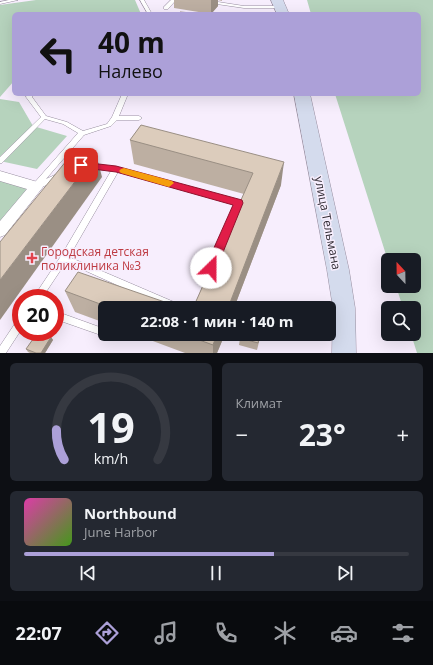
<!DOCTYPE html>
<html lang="ru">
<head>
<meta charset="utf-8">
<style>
	:root { --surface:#171b24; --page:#242831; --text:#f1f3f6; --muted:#9ea1a6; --line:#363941; --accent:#aca0d8 }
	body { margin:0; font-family:"Open Sans",sans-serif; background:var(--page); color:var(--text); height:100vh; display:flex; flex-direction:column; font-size:15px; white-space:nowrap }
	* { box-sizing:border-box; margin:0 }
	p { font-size:13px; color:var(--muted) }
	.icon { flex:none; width:22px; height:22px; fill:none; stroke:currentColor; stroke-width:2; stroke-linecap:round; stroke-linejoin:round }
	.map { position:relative; height:353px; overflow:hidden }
	.details { display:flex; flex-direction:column; gap:10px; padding:10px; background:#0d0f14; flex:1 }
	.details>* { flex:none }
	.top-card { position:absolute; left:12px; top:12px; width:409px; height:84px; border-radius:6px; box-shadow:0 4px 16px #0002; background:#aca0d8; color:#111; overflow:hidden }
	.needle { width:26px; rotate:338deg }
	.buttons { position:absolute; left:381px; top:253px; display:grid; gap:8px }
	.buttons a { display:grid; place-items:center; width:40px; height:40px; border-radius:6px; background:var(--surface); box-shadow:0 4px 16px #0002; font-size:20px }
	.speed { position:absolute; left:12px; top:289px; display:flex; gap:8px; font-size:20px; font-weight:700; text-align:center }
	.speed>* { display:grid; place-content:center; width:52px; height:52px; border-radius:50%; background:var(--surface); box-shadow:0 4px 16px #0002; line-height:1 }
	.speed .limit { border:6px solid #d22; background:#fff; color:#111 }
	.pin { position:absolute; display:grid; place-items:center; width:34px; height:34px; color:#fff; margin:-17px; border-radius:8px; box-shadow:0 2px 6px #0006 }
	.me { position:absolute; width:44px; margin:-22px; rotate:23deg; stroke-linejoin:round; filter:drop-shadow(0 0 3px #0008) }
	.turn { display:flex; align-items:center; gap:14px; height:84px; padding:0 20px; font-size:18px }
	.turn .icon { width:52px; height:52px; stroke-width:2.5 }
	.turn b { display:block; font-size:28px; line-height:34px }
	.big { font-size:30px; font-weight:700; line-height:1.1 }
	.details .card { flex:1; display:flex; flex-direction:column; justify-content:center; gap:6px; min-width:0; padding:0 14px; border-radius:6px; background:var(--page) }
	.details .dial { align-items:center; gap:0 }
	.dial svg { height:104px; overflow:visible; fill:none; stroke:var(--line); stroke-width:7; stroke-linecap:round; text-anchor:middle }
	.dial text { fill:var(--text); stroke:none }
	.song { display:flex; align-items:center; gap:12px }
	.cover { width:48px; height:48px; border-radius:6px; background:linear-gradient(135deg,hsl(320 70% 55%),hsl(100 70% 35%)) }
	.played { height:4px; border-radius:2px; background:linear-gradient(90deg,var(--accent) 65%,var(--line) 65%) }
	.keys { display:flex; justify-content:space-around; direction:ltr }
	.heat { display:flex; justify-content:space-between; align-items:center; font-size:22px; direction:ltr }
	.details .tiles { flex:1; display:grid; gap:10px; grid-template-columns:1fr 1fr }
	.card:last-child { grid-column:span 2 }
	.trip { position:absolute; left:98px; top:301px; width:238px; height:40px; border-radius:6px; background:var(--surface); box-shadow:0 4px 16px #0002; font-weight:700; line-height:40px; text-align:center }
	.menu { display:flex; height:64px; justify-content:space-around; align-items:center; background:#090b0e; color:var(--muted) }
	.menu .icon { width:28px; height:28px }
	.menu .current { color:var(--accent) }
	.menu b { font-size:18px; color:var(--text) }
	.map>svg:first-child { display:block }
	.green { fill:#b6d3bd }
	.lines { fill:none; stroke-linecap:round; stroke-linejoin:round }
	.service-casing { stroke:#988ea0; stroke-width:1 }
	.minor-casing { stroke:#988ea0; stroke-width:1 }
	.secondary-casing { stroke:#988ea0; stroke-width:1 }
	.service { fill:#fff; fill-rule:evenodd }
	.minor { fill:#fff; fill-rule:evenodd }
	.secondary { fill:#d4dbed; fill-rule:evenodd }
	.wall { fill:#bdafa2 }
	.shaded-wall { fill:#9a8f84 }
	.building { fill:#dcccbc; stroke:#9a8f84 }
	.route { fill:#e11d48; stroke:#92132f }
	.slow { fill:#f59e0b }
	.health-dot { fill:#e0444e; stroke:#f7eefd; stroke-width:1.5 }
	.labels { text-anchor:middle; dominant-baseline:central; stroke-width:3; stroke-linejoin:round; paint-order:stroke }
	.street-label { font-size:12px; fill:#322d35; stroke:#f7eefd }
	.health-label { font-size:12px; fill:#be3a42; stroke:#f7eefd; text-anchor:start }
</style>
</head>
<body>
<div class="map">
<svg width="433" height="353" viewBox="0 0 433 353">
	<rect width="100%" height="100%" fill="#f7eefd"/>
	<g class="green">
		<path d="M36 0H135L141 14H14V81L0 97V5Z"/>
		<path d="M307 0H433V353H417L411 334H414V308H403L396 286H414V260L388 261 335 94H419V14H311Z"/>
		<path d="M0 99 19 102 33 126 67 136 37 169 0 161Z"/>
		<path d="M0 176 36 187 0 231Z"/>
	</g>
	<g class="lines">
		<g class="service-casing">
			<g id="service">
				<path d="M9 0H18L0 4V2Z"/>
				<path d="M140 0H144L152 14H148Z"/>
				<path d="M171 0H176L168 9H164V7Z"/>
				<path d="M194 0H205L244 6H281L283 7 281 8H244L196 1Z"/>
				<path d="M28 94H34L32 97 46 116 67 122 83 131 107 124 112 117 122 94H128L119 116H139L142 118 139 120H117L111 126 84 135 46 179 59 173 61 174 62 176 61 178 36 190 33 189 32 187 35 182 78 133 63 124 45 119 2 163H0V157L41 117 26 97Z"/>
				<path d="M88 164H90L116 167 242 201 243 203 210 279 209 282 206 283 203 282 202 279 235 205 118 172 69 257 181 305 182 308H168L66 262 42 298H33L61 256 111 171 90 168H88L87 166Z"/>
				<path d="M55 311 105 329V334H119L120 336 118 339 115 340 55 319Z"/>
				<path d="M21 318V330L6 353H0V346L18 319Z"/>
			</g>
		</g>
		<g class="minor-casing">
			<path id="minor" d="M0 171 41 183 43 187 5 235 0 237V221L27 189 0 181Z"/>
		</g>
		<g class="secondary-casing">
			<g id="secondary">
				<path d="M271 0H283L289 14H277Z"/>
				<path d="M294 94H310L349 270 355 308 356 353H332L333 308 327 270Z"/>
			</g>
		</g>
		<use href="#service" class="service"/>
		<use href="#minor" class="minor"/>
		<use href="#secondary" class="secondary"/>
	</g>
	<g class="wall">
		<path d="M174 0H222V1L218 0V6L211 14 174 8Z"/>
		<path d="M141 125 281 185 234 308H193L244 194 134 164 130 140Z"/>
		<path d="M65 291 182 308H105V323L75 312Z"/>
		<path d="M134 334H225L217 353H185Z"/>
		<path d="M261 334 257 350 239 345 240 338Z"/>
		<path d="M51 337 53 340 45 353H30L28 352 26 349Z"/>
	</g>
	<g class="shaded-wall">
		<path d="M211 0H218V6L211 14Z"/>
		<path d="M96 154 102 177 0 320V280Z"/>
		<path d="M284 162 281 185 234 308H228Z"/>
		<path d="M217 334H225L217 353H213V345Z"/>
		<path d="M51 337 53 340 45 353H41Z"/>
	</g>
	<g class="building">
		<path d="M180 12 192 13 191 14H178Z"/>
		<path d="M141 125 284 162 228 308H193L253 173 130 140Z"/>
		<path d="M76 149 96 154 0 280V242Z"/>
		<path d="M78 272 182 308H111L65 291Z"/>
		<path d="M38 332 51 337 41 353H36L26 349Z"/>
		<path d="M183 334H217L213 345Z"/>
		<path d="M241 334H260L258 343 240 338Z"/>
	</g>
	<path class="route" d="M81 162 116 166 242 200 243 203 215 272 211 273 207 272 205 268 233 205 116 172 77 167 76 165 77 163Z"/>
	<path class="slow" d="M124 168 172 181 174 183 169 187 121 173 119 171 121 169Z"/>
	<path class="health-dot" d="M30 252h4v4h4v4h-4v4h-4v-4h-4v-4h4z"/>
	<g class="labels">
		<g class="street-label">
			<text transform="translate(328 223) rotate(79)">улица Тельмана</text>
		</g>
		<g class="health-label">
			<text x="41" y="251">Городская детская<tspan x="41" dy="14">поликлиника №3</tspan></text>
		</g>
	</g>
</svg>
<div class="buttons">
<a><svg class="needle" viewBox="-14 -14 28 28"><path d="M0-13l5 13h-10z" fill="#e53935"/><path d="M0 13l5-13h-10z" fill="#9ea1a6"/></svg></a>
<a><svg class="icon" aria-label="search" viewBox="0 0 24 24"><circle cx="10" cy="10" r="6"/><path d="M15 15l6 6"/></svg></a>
</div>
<div class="speed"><div class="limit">20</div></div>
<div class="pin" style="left:81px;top:165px;background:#d93025"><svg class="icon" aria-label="arrive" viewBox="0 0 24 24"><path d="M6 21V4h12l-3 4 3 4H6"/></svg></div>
<svg class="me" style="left:211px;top:268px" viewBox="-20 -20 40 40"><circle r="19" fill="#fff"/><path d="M0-13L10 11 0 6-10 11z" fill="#e11d48"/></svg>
<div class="trip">22:08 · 1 мин · 140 m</div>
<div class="top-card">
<div class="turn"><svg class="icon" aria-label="left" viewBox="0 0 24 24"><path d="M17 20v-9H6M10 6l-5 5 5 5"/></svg><div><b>40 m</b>Налево</div></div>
</div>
</div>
<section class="details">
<div class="tiles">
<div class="card dial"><svg viewBox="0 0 100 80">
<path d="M14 69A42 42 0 1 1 86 69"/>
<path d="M14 69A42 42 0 0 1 8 46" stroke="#aca0d8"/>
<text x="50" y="56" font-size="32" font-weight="700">19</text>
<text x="50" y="72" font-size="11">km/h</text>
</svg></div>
<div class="card"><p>Климат</p>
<div class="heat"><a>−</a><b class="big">23°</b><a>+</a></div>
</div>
<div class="card">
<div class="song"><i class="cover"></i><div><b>Northbound</b><p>June Harbor</p></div></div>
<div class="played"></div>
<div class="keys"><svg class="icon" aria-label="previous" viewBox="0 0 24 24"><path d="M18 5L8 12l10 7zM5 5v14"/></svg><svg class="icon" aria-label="pause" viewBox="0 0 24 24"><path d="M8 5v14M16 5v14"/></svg><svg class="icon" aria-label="next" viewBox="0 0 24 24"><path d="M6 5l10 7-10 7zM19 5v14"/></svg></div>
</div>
</div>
</section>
<nav class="menu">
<b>22:07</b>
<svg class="icon current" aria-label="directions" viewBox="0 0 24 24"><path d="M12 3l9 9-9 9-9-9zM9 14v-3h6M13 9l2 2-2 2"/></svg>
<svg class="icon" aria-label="music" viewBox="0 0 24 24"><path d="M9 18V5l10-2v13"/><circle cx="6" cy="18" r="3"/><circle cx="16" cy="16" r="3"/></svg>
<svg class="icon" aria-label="phone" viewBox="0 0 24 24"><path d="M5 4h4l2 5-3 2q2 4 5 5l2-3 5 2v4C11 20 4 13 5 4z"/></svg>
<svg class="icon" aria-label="climate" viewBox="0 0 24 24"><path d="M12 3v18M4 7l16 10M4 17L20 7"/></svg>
<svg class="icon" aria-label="car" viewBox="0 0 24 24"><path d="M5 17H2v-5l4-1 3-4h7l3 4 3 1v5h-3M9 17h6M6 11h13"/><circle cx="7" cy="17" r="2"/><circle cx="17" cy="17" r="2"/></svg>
<svg class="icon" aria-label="filters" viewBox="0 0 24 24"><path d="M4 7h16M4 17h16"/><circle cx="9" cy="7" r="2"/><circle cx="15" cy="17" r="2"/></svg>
</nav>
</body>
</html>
